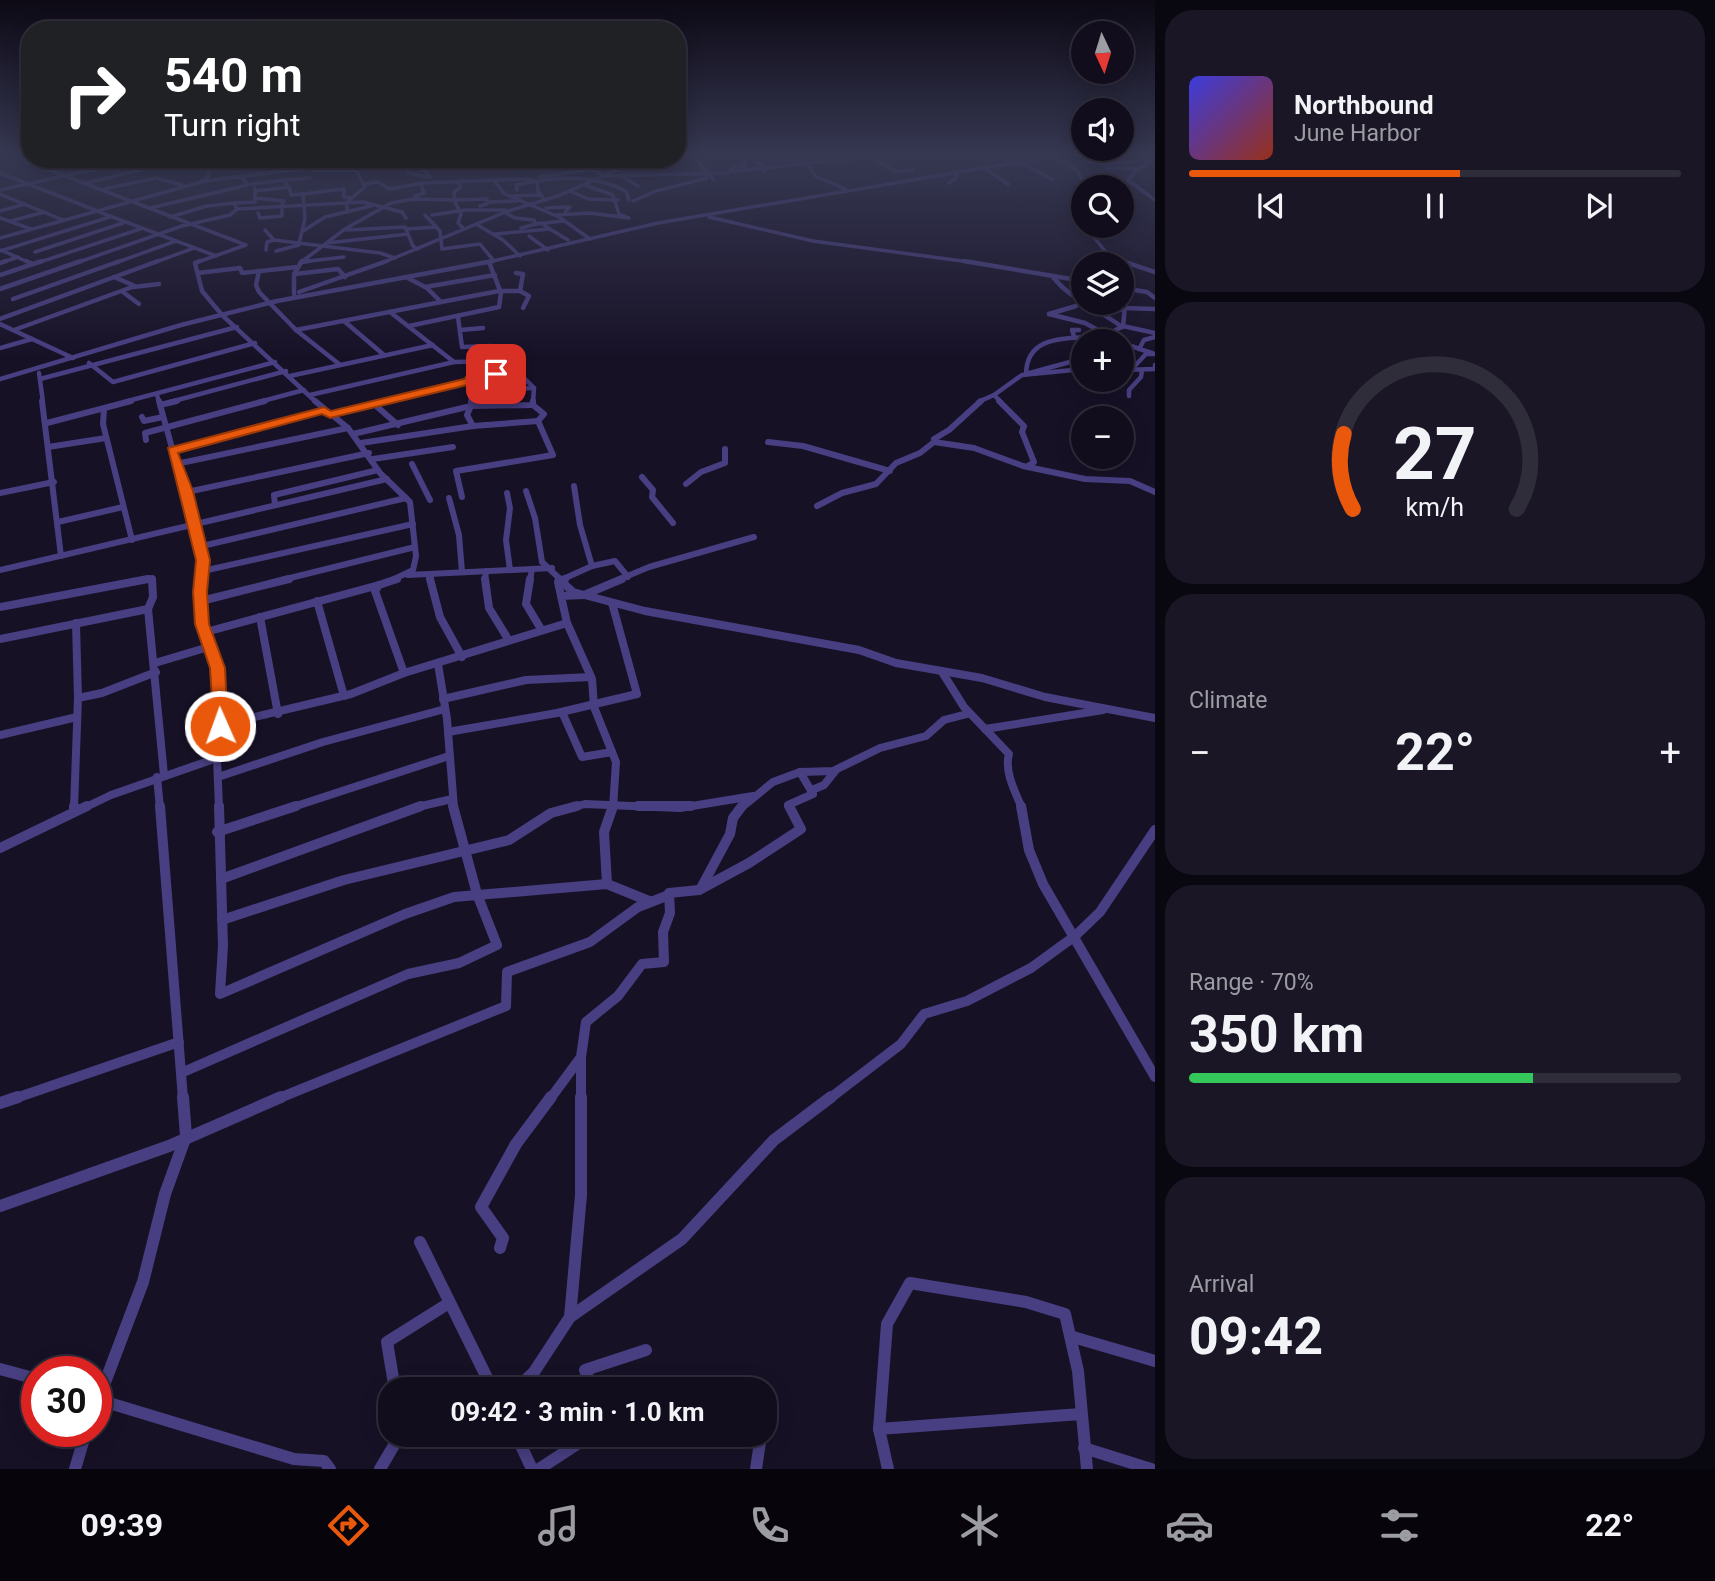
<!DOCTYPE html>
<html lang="en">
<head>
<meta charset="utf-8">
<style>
	:root { --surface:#110d1c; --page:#1a1625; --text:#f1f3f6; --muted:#9c9ca3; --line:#302d3b; --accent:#ea580c }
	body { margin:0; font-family:Roboto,sans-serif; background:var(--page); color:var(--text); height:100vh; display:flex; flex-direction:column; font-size:26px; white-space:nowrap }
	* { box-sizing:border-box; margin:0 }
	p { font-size:23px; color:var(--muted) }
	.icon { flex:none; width:38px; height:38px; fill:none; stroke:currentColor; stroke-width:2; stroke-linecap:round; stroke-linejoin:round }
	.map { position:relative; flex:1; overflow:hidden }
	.sheet { display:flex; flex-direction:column; gap:10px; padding:10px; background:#09070f; width:560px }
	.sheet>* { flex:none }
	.banner { position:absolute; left:21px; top:21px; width:665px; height:147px; border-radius:28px; box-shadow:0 4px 18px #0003,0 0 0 2px var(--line); background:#202124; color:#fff; overflow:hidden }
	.needle { width:46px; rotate:176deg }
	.tools { position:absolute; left:1071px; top:21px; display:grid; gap:14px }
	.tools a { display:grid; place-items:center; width:63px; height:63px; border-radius:50%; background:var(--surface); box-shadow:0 4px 18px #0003,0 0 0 2px var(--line); font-size:35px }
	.speed { position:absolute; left:21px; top:1356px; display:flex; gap:14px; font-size:35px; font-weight:700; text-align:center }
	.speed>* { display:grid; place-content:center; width:91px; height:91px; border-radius:50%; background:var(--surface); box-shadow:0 4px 18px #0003,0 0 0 2px var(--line); line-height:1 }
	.speed .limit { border:10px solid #d22; background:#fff; color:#111 }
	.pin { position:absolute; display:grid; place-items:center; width:60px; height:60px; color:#fff; margin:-30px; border-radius:14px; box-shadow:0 4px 10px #0006 }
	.me { position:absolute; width:77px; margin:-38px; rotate:358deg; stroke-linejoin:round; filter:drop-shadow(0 0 5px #0008) }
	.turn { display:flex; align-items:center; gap:24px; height:147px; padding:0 28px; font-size:32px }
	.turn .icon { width:91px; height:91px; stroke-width:2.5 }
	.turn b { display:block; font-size:49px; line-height:60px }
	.big { font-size:52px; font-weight:700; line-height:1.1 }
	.sheet .widget { flex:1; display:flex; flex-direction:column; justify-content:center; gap:10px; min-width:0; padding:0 24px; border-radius:28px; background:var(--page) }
	.sheet .dial { align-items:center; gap:0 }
	.dial svg { height:182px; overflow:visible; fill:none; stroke:var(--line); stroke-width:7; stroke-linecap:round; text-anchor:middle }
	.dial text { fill:var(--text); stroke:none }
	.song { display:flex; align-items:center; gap:21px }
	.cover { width:84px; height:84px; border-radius:10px; background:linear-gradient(135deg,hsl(240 70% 55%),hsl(10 70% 35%)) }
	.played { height:7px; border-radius:4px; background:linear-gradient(90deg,var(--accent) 55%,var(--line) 55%) }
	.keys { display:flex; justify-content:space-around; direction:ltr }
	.heat { display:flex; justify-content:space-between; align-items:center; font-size:38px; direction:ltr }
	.charge { height:10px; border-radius:5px; background:linear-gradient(90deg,#34c759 70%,var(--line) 0) }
	.trip { position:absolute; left:378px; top:1377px; width:399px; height:70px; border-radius:28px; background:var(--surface); box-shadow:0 4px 18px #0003,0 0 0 2px var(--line); font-weight:700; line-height:70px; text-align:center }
	.tab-bar { display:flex; height:112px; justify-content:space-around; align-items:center; background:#07050b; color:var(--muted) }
	.tab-bar .icon { width:49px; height:49px }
	.tab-bar .active { color:var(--accent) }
	.tab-bar b { font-size:32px; color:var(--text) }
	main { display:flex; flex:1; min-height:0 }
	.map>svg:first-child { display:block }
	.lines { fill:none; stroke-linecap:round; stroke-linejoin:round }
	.minor-far5 { stroke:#483f82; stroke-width:3.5 }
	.minor-far4 { stroke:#483f82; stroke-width:4.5 }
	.minor-far3 { stroke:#483f82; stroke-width:6 }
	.minor-far2 { stroke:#483f82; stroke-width:8 }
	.minor-far1 { stroke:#483f82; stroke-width:10 }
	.minor { stroke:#483f82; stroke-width:12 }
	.route { fill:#ea580c; stroke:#983908; stroke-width:2 }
</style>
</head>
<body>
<main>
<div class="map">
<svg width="1155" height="1469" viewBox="0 0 1155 1469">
	<rect width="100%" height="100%" fill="#171126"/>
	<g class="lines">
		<g class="minor-far5">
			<path d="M5 153 246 245 195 263"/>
			<path d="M691 153 713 179"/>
			<path d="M738 153 807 162 815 176 845 189"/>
			<path d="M1078 153 1095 159"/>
			<path d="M677 154 684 157"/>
			<path d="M1119 154 1155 155"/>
			<path d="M1056 156 1077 171 1087 187"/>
			<path d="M878 157 875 160 896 172 912 170"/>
			<path d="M308 159 312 170H356L365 187 346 203 348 212"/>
			<path d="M317 159 334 165H366"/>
			<path d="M399 159 427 172 429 176"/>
			<path d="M596 159 585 165 604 176 728 173"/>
			<path d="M755 161 766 168 764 171"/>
			<path d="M1088 161 1108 164 1152 159"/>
			<path d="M29 163 47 159"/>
			<path d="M362 167 400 159"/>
			<path d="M984 168 1008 184"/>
			<path d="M1107 168 1138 169 1153 160"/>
			<path d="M47 169 93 159 111 166"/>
			<path d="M1138 169 1128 180 1155 200"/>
			<path d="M728 172 865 157 975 153 1024 164 1052 179"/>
			<path d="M728 172 735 166H746L742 163 746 160 744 153"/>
			<path d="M0 173 95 210"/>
			<path d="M408 173 430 177"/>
			<path d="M622 176 638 186"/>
			<path d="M540 177 581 171 621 159"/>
			<path d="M285 180 310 178"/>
			<path d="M201 181 208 177 209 166 218 159"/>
			<path d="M494 181 505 194 559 217 590 239"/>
			<path d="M457 182 461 187 454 192 455 200 487 199V204L480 206"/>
			<path d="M86 183 156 166 162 164 160 159"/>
			<path d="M949 183 957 177 955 173"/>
			<path d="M252 184 285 180 287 187"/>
			<path d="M364 184 378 182 389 189 424 183"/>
			<path d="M104 189 156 178 182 185"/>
			<path d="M0 190 141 159"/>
			<path d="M517 190 516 185C554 177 591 173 626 191L629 200"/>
			<path d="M255 191 289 187 291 195 303 194"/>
			<path d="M570 191 588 199 618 200"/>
			<path d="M0 194 63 220"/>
			<path d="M415 196 424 193 421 185 424 183 525 179 537 181 538 191 545 200"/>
			<path d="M512 196 540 195"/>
			<path d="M256 198 284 201 281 206"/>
			<path d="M633 201 656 191 707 178 705 173"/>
			<path d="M487 202 517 201"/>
			<path d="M234 203 255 202V188"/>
			<path d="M150 208 248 185 241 177"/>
			<path d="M546 208 570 207 565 212"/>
			<path d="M94 210 216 256"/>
			<path d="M0 211 25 204"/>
			<path d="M504 212 515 218 534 220 536 224 563 221"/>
			<path d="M258 213 260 218 282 216V208"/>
			<path d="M425 215 440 231 442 249 480 244 494 261"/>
			<path d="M432 215 465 210H505"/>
			<path d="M556 215 590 213 629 218 619 214 613 195 585 185"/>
			<path d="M170 217 207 206 234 203 237 209"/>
			<path d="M709 217 813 241 977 263"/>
			<path d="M0 218 31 229"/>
			<path d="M11 221 44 212"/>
			<path d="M476 224 503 240 520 256"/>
			<path d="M1095 226 1092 235 1110 257 1111 263"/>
			<path d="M521 228 536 224"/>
			<path d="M406 229 437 227"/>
			<path d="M550 229 568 240"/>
			<path d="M265 230 274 240 380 253 395 258"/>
			<path d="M347 230 405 227 413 246 418 249"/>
			<path d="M303 231 325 217 371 206"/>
			<path d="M495 234 550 229 541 223"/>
			<path d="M529 236 548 250"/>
			<path d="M0 238 205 181 309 168"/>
			<path d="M299 243 305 219 303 194 344 189V197L351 198"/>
			<path d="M327 243 408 234"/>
			<path d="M1 250 30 263"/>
			<path d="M266 250 267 242 274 240"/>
			<path d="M0 251 110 217"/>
			<path d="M276 251 299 245"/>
			<path d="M35 252 123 223"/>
			<path d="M1110 257 1128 263"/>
			<path d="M301 262 344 257"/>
			<path d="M0 263 18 257"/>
			<path d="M37 263 140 229"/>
			<path d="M76 263 182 226 230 215 237 209 363 202 402 212 406 218"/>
			<path d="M115 263 176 241"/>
			<path d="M153 263 194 248"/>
			<path d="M300 263 345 229 391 203 413 199 454 200 461 214 458 223 464 229"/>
			<path d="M382 263 508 211 558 196 642 159"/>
			<path d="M484 263 658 223 1072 153"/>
		</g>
		<g class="minor-far4">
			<path d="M26 261 33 264"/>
			<path d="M200 261 195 263 202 291 222 315 316 402"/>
			<path d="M964 261 1083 281"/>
			<path d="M1111 261V264"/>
			<path d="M1122 261 1155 272"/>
			<path d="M301 262 309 261"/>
			<path d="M0 263 6 261"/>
			<path d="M259 271 256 285 259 292 296 330 339 364"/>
			<path d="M198 273 240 268 242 273 297 267"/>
			<path d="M295 274 338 269 345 277"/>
			<path d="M0 275 42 261"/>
			<path d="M1053 277C1071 300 1099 309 1122 327"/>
			<path d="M133 287 159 284"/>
			<path d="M425 287 495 275"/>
			<path d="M1122 288 1147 292 1155 298"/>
			<path d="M0 289 81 261"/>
			<path d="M520 291 529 296 523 308"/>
			<path d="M123 292 139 304"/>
			<path d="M299 292 387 261"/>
			<path d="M294 294V274L302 261"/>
			<path d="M13 299 120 261"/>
			<path d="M441 302 499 291H520L523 274 516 273"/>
			<path d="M1124 308 1155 309"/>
			<path d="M1104 313 1124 309"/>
			<path d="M1049 314 1085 323 1107 335"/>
			<path d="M1049 314 1076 306"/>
			<path d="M458 317 462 347 492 346"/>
			<path d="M0 319 158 261"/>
			<path d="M344 321 384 355"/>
			<path d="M0 324 73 358"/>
			<path d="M409 326 499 307 501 293 489 262"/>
			<path d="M1123 326 1155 333"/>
			<path d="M14 330 135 286 114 277"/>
			<path d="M296 330 441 302 427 288 406 277"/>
			<path d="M460 330 483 328"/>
			<path d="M1074 336 1072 330H1079"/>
			<path d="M1119 341 1107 335 1123 326 1126 296 1122 289"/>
			<path d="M1122 343 1155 354"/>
			<path d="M0 348 32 339"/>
			<path d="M1139 349 1144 340 1155 337"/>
			<path d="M1083 353 1070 362 1026 374C1027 330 1075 341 1107 335"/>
			<path d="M89 363 113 382 255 343"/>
			<path d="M1122 370 1155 369V365"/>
			<path d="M1131 370 1146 354H1153"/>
			<path d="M39 373 43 402"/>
			<path d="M496 374 519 373 534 388 533 402"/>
			<path d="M290 376 433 345"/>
			<path d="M0 379 181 325 277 301 493 261"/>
			<path d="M40 379 237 327"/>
			<path d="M157 395 159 402"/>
			<path d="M310 395 454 362 390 312"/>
			<path d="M1129 396V390L1141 377 1142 370"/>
			<path d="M124 402 275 362"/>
			<path d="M170 402 286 371"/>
			<path d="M259 402 304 390"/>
			<path d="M380 402 467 382 471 377 496 374V361L454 362"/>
			<path d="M471 402V392L477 390 534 388"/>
			<path d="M978 402 994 395"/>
			<path d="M1001 402 994 395 1022 375 1083 369"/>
		</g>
		<g class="minor-far3">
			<path d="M42 401 61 556"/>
			<path d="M159 401 203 560 201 580"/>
			<path d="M315 401 348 428 380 473 410 502 416 556 413 570 392 580"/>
			<path d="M999 401 1024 426 1022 432 1034 462 1028 466"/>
			<path d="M374 404 398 425"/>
			<path d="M160 405 177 401"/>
			<path d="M533 405 544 414 538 421"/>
			<path d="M104 409 103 424 132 540"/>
			<path d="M330 414 388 401"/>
			<path d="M142 417 144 421 163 417"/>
			<path d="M47 423 131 401"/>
			<path d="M473 426 467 415 471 406 533 405V401"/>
			<path d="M353 434 471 406V401"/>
			<path d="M934 439 949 430 981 401"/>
			<path d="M146 440 145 433 265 401"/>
			<path d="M768 442 803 446 890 471"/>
			<path d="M361 443 473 426 538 421 553 455 456 471 462 497"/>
			<path d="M48 447 106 438"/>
			<path d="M172 451 324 410"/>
			<path d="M373 459 453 447"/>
			<path d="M176 464 348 428"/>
			<path d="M412 464 430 500"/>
			<path d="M642 477 653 490 652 497 673 523"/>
			<path d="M686 484 701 472 725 463V449"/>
			<path d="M574 486 580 525 592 566"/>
			<path d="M526 491 535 518 542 562 561 580"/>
			<path d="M187 492 369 453"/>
			<path d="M0 493 54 482"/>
			<path d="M507 493 510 508 506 540 510 570"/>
			<path d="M449 498 459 535 462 572"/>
			<path d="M275 505 274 495 378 470"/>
			<path d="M817 506 842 493 876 484 896 463 920 453 934 442 974 448 1023 466 1085 479 1130 481 1155 492"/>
			<path d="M58 522 123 507"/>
			<path d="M198 547 406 498"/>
			<path d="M0 570 387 479"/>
			<path d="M203 571 413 524"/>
			<path d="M430 574 431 580"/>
			<path d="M408 575 552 568"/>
			<path d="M139 580H152"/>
			<path d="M282 580 415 547"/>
			<path d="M485 580 486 571"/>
			<path d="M530 580 532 569"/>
			<path d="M561 580 592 566 615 561 628 577"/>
			<path d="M618 580 649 567 754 537"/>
		</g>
		<g class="minor-far2">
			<path d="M152 579 153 597 148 609 164 775"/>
			<path d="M201 579 202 624 217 668 221 725"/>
			<path d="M430 579 440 617 462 657"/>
			<path d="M485 579 489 608 508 639"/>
			<path d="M530 579 526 604 541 629"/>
			<path d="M559 579 573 592 645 611 859 650 896 663 982 678 1045 697 1155 718"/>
			<path d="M561 596 558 582 565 579"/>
			<path d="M201 601 289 579"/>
			<path d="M317 601 344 696"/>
			<path d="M0 607 148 579"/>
			<path d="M260 617 278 714"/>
			<path d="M76 623 78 698"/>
			<path d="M567 623 592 679 594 707 616 762 613 808"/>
			<path d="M206 632 379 585"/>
			<path d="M0 639 148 609"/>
			<path d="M155 663 212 646"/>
			<path d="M438 664 447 719 454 808"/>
			<path d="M942 672 964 707 1009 754C1004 771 1015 792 1022 808"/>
			<path d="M404 673 567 623 561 596 584 595 622 579"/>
			<path d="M443 699 526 680 591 677"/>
			<path d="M562 712 582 757 612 752"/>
			<path d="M985 729 1103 710"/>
			<path d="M448 732 557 713 637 694 612 603"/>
			<path d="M0 735 77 717"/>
			<path d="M217 758 219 808"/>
			<path d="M157 777 160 808"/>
			<path d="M218 777 323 742 445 709"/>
			<path d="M812 790 824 785 836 770"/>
			<path d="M74 808 78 698 102 693 156 672"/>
			<path d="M84 808 111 795 217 758 218 728 221 725 351 694 404 673 375 591 379 585 397 579"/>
			<path d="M290 808 449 756"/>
			<path d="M413 808 452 799"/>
			<path d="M570 808 585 804 679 808"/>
			<path d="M680 808 753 796"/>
			<path d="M741 808 773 782 800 772 833 771 880 748 926 736 944 720 967 714"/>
			<path d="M790 808 788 805 813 794 800 772"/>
		</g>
		<g class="minor-far1">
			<path d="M160 806 183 1099"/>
			<path d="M219 806 223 946 220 994 405 914 454 897 607 884 649 901"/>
			<path d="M638 806H691"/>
			<path d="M1021 806 1029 850 1043 884 1155 1077"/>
			<path d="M74 812V806"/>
			<path d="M217 832 296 806"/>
			<path d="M0 848 87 806"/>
			<path d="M221 879 421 806"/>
			<path d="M607 884 604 832 613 806"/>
			<path d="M701 888 730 834 733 818 742 806"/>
			<path d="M222 920 344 880 509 840 551 813 577 806"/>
			<path d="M181 1073 408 974 459 963 497 945 477 894 453 806"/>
			<path d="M13 1099 179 1042"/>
			<path d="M277 1099 506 1006 507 972 590 942 638 907 669 895"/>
			<path d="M550 1099 581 1057"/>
			<path d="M581 1099V1057L586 1022 618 996 642 964 664 962 663 932 670 913 669 893 699 890 749 863 801 829 789 806"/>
			<path d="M829 1099 901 1044 924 1014 967 1001 1031 968 1075 936 1100 912 1155 830"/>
		</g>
		<g class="minor">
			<path d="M0 1103 18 1097"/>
			<path d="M0 1206 169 1146 281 1097"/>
			<path d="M420 1242 493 1390"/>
			<path d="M500 1248 503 1238 481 1207 516 1144 551 1097"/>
			<path d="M570 1317 682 1239 774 1140 831 1097"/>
			<path d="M1073 1337 1155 1361"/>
			<path d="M0 1369 37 1379"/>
			<path d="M395 1390 387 1342 449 1303"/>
			<path d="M515 1390 534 1372 570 1317 581 1195V1097"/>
			<path d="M593 1390 585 1370 646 1350"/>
			<path d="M96 1399 294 1459 324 1461 330 1469"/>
			<path d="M96 1406 143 1282 165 1194 186 1136 183 1097"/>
			<path d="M765 1410 766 1404"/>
			<path d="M1081 1414 879 1429 887 1324 910 1283 1026 1302 1065 1314 1078 1371 1087 1469"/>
			<path d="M879 1429 888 1469"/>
			<path d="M516 1435 532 1469"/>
			<path d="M1084 1448 1151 1469"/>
			<path d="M75 1469 86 1432"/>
			<path d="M380 1469 400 1435"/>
			<path d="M539 1469 591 1435"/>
			<path d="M756 1469 761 1435"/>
		</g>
	</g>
	<linearGradient id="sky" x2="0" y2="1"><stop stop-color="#0d0915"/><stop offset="0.43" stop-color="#363852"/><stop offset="1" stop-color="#363852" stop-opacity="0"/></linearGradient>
	<rect width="1155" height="358" fill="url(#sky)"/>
	<path class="route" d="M496 371 499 377 474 380 471 384 330 418 322 414 178 453 193 491 210 560 207 592 209 624 225 668 228 726 220 732 214 730 210 668 195 624 193 592 196 560 168 448 324 407 331 411 464 379 468 375Z"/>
</svg>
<div class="tools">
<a><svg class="needle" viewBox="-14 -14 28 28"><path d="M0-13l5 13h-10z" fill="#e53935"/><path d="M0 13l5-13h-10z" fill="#9c9ca3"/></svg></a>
<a><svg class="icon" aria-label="sound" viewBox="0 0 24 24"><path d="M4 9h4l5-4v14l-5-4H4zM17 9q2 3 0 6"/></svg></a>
<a><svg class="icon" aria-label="search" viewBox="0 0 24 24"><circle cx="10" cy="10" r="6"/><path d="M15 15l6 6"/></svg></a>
<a><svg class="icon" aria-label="layers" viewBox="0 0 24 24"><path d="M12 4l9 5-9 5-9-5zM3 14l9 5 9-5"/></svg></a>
<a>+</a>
<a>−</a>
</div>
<div class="speed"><div class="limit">30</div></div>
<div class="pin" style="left:496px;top:374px;background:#d93025"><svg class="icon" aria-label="arrive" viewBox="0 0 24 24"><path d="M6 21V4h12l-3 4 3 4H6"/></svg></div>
<svg class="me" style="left:220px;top:726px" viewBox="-20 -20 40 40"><circle r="17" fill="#ea580c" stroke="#fff" stroke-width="3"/><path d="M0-11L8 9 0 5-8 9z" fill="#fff"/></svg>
<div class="trip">09:42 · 3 min · 1.0 km</div>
<div class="banner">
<div class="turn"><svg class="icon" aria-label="right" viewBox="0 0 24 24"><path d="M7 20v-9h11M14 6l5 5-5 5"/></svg><div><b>540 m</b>Turn right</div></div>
</div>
</div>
<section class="sheet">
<div class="widget">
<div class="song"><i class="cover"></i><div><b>Northbound</b><p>June Harbor</p></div></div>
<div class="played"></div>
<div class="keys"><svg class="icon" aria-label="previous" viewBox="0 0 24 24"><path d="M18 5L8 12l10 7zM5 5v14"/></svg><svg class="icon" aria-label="pause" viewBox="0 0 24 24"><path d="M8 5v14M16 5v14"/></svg><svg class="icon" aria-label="next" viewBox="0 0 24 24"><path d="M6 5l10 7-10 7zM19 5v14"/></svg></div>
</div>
<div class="widget dial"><svg viewBox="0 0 100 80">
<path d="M14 69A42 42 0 1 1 86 69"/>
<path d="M14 69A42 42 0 0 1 10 36" stroke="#ea580c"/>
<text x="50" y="56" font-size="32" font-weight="700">27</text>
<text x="50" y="72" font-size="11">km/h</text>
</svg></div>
<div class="widget"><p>Climate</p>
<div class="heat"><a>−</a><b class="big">22°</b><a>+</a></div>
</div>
<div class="widget"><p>Range · 70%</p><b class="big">350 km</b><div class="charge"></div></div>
<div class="widget"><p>Arrival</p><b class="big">09:42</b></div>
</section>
</main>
<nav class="tab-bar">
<b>09:39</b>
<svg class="icon active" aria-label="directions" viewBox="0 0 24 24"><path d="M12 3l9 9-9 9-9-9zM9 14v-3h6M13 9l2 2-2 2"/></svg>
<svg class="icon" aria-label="music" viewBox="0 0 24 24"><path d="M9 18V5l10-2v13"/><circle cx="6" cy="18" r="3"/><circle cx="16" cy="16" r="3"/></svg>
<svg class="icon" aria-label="phone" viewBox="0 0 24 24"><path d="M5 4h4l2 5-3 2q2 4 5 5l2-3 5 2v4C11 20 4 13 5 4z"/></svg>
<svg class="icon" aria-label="climate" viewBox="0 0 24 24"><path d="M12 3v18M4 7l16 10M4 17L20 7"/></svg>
<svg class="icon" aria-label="car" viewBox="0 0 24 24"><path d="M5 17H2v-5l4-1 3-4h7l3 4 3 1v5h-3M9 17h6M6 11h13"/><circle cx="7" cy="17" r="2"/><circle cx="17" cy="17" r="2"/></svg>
<svg class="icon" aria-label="filters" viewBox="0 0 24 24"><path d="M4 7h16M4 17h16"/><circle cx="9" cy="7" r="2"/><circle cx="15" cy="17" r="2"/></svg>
<b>22°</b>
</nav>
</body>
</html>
